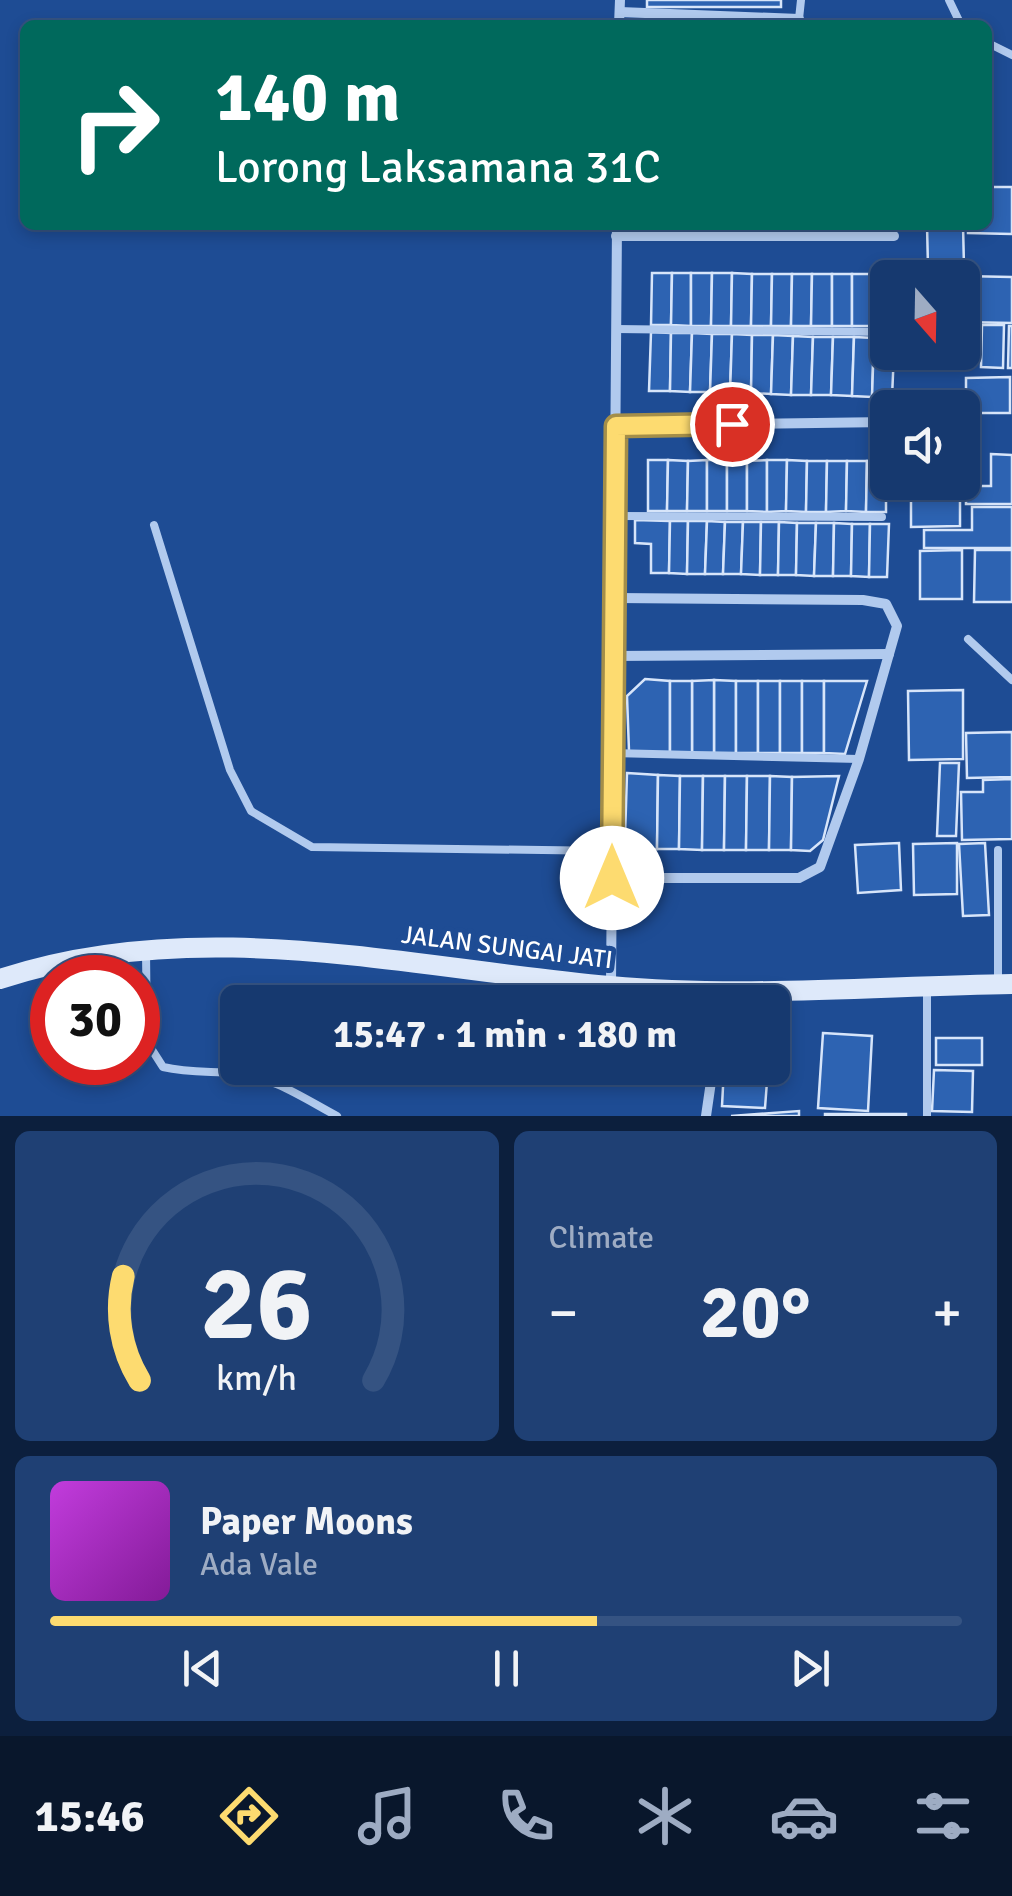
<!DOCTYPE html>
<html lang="en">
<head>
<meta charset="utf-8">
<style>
	:root { --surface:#16396f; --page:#1f4074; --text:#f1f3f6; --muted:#9eacc3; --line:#355382; --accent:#fddb70 }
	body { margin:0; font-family:Signika,sans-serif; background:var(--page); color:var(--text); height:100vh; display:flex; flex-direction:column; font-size:38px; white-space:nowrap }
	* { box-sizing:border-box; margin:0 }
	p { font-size:32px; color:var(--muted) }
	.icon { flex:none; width:55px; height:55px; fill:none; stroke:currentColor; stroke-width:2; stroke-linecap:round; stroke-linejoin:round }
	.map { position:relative; height:1116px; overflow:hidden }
	.panel { display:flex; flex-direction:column; gap:15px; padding:15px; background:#0c1f3d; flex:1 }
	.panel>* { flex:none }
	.banner { position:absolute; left:20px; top:20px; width:972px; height:210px; border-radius:15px; box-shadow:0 5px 15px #0003,0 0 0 2px var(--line); background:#00695c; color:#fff; overflow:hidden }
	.needle { width:65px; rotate:160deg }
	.controls { position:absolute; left:870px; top:260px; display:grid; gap:20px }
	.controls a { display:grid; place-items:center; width:110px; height:110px; border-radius:15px; background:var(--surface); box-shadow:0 5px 15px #0003,0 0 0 2px var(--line); font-size:50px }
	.speed { position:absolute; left:30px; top:955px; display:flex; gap:20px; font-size:50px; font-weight:700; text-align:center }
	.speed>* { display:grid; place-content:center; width:130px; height:130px; border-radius:50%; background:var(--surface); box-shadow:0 5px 15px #0003,0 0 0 2px var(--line); line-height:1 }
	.speed .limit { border:15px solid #d22; background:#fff; color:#111 }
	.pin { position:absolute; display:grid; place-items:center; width:85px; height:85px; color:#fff; margin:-42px; border:5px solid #fff; border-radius:50%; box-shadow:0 2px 10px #0007 }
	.me { position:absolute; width:110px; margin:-55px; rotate:0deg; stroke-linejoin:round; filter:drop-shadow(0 0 8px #0008) }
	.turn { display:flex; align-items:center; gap:35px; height:210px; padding:0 30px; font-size:45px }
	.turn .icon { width:130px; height:130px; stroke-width:2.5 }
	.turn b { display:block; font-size:70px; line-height:85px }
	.big { font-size:75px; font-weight:700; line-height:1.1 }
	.panel .card { flex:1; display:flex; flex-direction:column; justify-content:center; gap:15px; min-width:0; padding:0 35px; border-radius:15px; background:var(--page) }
	.panel .dial { align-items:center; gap:0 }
	.dial svg { height:260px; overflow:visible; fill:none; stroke:var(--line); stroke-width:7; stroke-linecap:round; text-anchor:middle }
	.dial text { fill:var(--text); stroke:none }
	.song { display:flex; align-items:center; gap:30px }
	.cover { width:120px; height:120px; border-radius:15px; background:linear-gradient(135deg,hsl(290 70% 55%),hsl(290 70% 35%)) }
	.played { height:10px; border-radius:5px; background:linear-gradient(90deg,var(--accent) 60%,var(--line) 60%) }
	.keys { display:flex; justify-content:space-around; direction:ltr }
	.heat { display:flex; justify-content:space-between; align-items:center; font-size:55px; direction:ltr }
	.panel .tiles { flex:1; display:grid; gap:15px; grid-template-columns:1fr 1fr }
	.card:last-child { grid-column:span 2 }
	.trip { position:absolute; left:220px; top:985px; width:570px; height:100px; border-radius:15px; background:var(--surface); box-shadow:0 5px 15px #0003,0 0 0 2px var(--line); font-weight:700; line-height:100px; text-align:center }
	.tab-bar { display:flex; height:160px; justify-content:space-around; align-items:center; background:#09172c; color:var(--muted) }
	.tab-bar .icon { width:70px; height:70px }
	.tab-bar .selected { color:var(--accent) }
	.tab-bar b { font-size:45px; color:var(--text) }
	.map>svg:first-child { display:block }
	.building { fill:#2d63b2; stroke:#d7e5fa; stroke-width:2.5 }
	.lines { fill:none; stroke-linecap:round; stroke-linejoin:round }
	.service { stroke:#b1caee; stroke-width:8 }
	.minor { stroke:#b1caee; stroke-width:10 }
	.secondary { stroke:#dee9fa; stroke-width:20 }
	.route-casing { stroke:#a48e49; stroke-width:25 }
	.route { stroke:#fddb70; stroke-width:18 }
	.labels { text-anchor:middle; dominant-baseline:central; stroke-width:10; stroke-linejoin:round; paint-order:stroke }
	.street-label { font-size:25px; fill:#fff; stroke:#1e4c94 }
</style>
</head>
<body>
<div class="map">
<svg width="1012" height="1116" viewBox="0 0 1012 1116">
	<rect width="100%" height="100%" fill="#1e4c94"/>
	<g class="building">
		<rect x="647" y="0" width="134" height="7"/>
		<path d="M988 187H1012V234L968 233V225H988Z"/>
		<path d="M927 225H963L964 267H928Z"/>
		<path d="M652 273H672L671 325H651Z"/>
		<path d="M672 273H691V326L671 325Z"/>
		<path d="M691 273H712L711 326H691Z"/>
		<path d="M712 273H732L731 326H711Z"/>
		<path d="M732 273 752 274 751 326H731Z"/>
		<path d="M752 274H772L771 326H751Z"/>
		<path d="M772 274H792L791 326H771Z"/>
		<path d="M792 274H812L811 326H791Z"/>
		<path d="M812 274H832V326H811Z"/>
		<rect x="832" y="274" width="20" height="52"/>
		<rect x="852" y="274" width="20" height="52"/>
		<path d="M872 274H892L888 278V327L872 326Z"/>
		<path d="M962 276 1012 277V323L962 322Z"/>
		<path d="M982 325H1004L1003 368 981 367Z"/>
		<path d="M1009 326H1012V368H1008Z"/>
		<path d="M651 332 671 333 670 391H649Z"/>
		<path d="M671 333H692L690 392 670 391Z"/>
		<path d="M692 333 712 334 710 392H690Z"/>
		<path d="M712 334H732L730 393 710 392Z"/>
		<path d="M732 334 752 335 751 393H730Z"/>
		<path d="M752 335H773L771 394 751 393Z"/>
		<path d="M773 335 793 336 791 395 771 394Z"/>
		<path d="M793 336 813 337 811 395H791Z"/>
		<path d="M813 337H833L831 395H811Z"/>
		<path d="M833 337H854L852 396 831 395Z"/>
		<path d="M854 337 874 338 872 397 852 396Z"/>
		<path d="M874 338H888V352H894L892 397H872Z"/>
		<path d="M1010 377V413H966V378Z"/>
		<path d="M991 454 1012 455V504H966V486H991Z"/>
		<path d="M648 460H668L667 511H648Z"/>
		<path d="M668 460 688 461 687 511H667Z"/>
		<path d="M707 460V511H687L688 461Z"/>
		<rect x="707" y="460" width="20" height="51"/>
		<path d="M727 460 747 461V511H727Z"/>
		<path d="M767 460V512L747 511V461Z"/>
		<path d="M767 460H787L786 511 767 512Z"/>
		<path d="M787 460 807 461 806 512 786 511Z"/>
		<path d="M807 461H827L826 512H806Z"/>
		<path d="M827 461H847L846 511 826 512Z"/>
		<path d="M847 461H867L866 512 846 511Z"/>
		<path d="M867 461H886V512H866Z"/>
		<path d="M911 482H960V526L911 527Z"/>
		<path d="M972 507H1012V548H924V530H972Z"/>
		<path d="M635 520 670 521 669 573H651V544L635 543Z"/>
		<path d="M670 521H688L687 574 669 573Z"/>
		<path d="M688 521H707L705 574H687Z"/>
		<path d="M707 521 725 522 723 574H705Z"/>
		<path d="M725 522H743L741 574H723Z"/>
		<path d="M743 522H761L760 575 741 574Z"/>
		<path d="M761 522H779L778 575H760Z"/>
		<path d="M779 522 797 523 796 575H778Z"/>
		<path d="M797 523H816L814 576 796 575Z"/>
		<path d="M816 523H834L833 576H814Z"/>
		<path d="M834 523 852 524 851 576H833Z"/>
		<path d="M852 524H870L869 577 851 576Z"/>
		<path d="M870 524H889L887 577H869Z"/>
		<path d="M962 550V599H920V551Z"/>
		<path d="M975 550H1012V602H974Z"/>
		<path d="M645 679 670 681V753L629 751 627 696Z"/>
		<path d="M714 680 736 681V753H714Z"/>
		<path d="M714 680V753H692V681Z"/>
		<rect x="670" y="681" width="22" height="72"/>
		<rect x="736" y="681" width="22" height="72"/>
		<rect x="758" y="681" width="22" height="72"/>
		<rect x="780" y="681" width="22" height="72"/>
		<rect x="802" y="681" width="22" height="72"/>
		<path d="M824 681H867L845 754 824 753Z"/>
		<path d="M963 690V759L909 760 908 691Z"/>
		<path d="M1012 732V777L967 778 966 733Z"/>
		<path d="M940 763H959L956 836H937Z"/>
		<path d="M627 773 658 775 657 849 638 851 625 838Z"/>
		<path d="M658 775 680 776 679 849H657Z"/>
		<path d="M680 776H703L702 850 679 849Z"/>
		<path d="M703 776H725L724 850H702Z"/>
		<path d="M725 776H747L746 850H724Z"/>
		<path d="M747 776H770L769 850H746Z"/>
		<path d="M770 776 792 777 791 850H769Z"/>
		<path d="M839 776 823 840 810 851 791 850 792 777Z"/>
		<path d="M1012 779V839L962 840 961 792H983V780Z"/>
		<path d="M899 843 901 890 858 893 855 845Z"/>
		<path d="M957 843V894L914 895 913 844Z"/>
		<path d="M985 843 989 915 963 916 959 844Z"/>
		<path d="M823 1033 872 1036 868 1111 818 1108Z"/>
		<rect x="936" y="1038" width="46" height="27"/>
		<path d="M724 1068H768L765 1108 722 1106Z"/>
		<path d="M934 1070 973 1071 972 1112 932 1111Z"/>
		<path d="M799 1111V1116H731Z"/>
		<rect x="825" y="1114" width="81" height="2"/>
	</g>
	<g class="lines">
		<g class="service">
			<path d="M949 0 961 25"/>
			<path d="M799 19 801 0"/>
			<path d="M988 43 1012 55"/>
			<path d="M616 329 888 332"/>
			<path d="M617 516 882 517"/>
			<path d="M154 525 230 770 251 811 312 847 611 851"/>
			<path d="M968 639 1012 680"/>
			<path d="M612 753 859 759"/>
			<path d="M146 951 147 1042 163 1067C188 1073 209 1071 235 1073 272 1076 305 1099 337 1116"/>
			<path d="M998 984V850"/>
			<path d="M927 1116V991"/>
		</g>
		<g class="minor">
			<path d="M620 12 799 19V25"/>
			<path d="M619 25 620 0"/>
			<path d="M616 236H894"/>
			<path d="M616 426 888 422"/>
			<path d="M614 656 889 654"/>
			<path d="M611 878H799L820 867 859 759 897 626 886 604 863 600 616 598"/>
			<path d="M611 986 617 225"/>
			<path d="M706 1116 713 1068"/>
		</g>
		<path class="secondary" d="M0 979C199 913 408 968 610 986 742 998 879 986 1012 984"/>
	</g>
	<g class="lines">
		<g class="route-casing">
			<path id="route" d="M612 878 616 426 732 424"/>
		</g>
		<use href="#route" class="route"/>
	</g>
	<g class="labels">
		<g class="street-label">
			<text transform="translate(507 947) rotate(7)">JALAN SUNGAI JATI</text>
		</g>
	</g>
</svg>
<div class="controls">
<a><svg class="needle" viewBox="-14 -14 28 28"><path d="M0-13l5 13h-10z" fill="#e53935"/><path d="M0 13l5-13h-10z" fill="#9eacc3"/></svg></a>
<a><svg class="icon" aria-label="sound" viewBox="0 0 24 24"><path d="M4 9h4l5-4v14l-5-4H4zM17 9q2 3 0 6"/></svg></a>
</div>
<div class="speed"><div class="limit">30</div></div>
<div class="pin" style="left:732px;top:424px;background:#d93025"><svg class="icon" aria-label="arrive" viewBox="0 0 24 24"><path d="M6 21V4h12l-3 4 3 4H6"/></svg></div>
<svg class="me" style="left:612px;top:878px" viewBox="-20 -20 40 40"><circle r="19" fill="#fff"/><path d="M0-13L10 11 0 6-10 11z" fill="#fddb70"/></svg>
<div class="trip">15:47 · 1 min · 180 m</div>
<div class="banner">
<div class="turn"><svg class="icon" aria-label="right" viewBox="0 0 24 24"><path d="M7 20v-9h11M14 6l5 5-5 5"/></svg><div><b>140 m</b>Lorong Laksamana 31C</div></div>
</div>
</div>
<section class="panel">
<div class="tiles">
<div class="card dial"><svg viewBox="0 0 100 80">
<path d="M14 69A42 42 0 1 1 86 69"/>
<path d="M14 69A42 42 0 0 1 9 37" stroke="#fddb70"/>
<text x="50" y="56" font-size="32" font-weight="700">26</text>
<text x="50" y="72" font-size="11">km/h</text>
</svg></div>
<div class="card"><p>Climate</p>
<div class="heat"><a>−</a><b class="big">20°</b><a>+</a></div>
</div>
<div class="card">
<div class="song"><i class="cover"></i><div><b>Paper Moons</b><p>Ada Vale</p></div></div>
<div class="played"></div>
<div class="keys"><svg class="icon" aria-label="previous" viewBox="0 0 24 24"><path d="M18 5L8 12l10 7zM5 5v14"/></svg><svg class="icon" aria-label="pause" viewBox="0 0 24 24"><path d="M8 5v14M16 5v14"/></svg><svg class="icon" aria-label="next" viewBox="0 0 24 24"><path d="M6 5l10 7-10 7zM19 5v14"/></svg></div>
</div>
</div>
</section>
<nav class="tab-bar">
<b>15:46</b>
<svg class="icon selected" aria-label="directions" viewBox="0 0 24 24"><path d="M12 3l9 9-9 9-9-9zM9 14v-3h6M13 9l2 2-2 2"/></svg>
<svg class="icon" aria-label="music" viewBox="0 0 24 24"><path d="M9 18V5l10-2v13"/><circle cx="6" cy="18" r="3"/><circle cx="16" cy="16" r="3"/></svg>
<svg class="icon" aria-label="phone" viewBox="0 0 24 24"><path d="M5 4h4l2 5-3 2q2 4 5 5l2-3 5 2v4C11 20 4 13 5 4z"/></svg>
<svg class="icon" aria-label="climate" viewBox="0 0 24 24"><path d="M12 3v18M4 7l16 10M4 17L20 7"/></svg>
<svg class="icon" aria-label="car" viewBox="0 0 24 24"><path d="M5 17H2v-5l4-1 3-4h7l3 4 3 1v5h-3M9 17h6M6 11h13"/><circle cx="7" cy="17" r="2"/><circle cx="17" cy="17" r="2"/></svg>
<svg class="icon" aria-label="filters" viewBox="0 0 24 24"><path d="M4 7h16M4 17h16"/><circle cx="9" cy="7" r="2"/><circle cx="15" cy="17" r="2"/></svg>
</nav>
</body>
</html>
